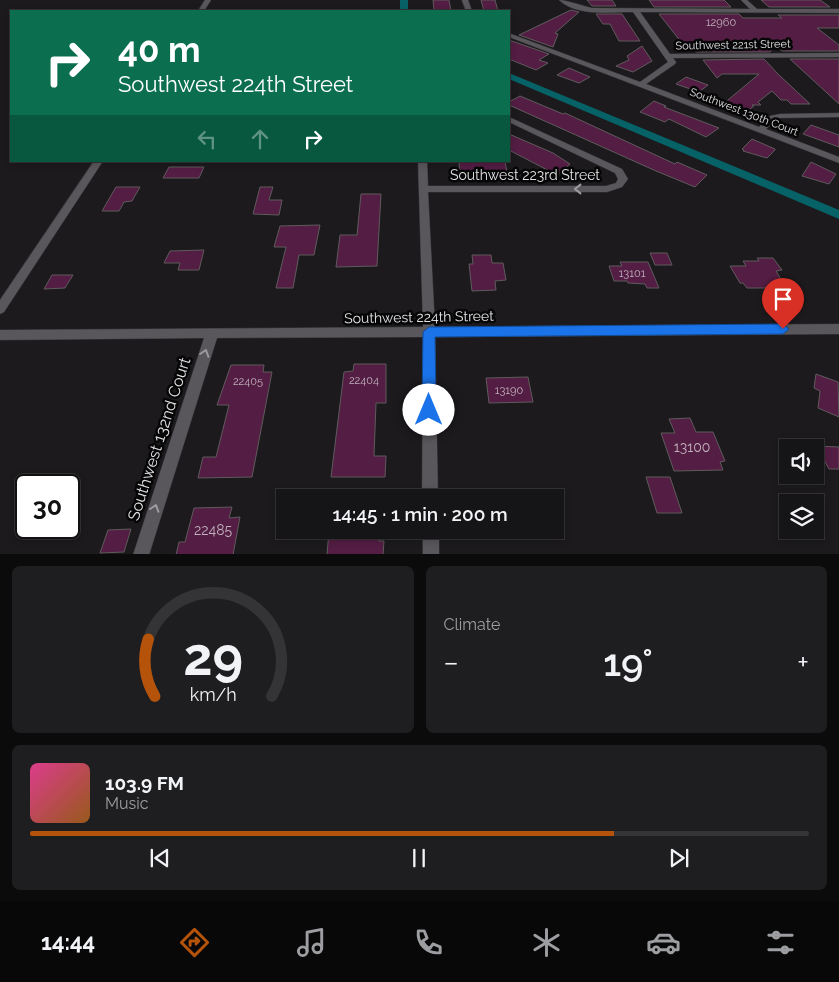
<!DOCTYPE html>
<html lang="en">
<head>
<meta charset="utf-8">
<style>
	:root { --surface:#151416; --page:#1e1d1f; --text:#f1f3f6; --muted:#9d9ea1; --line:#343335; --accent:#b45309 }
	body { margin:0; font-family:Raleway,sans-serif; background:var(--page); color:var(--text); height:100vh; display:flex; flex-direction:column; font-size:19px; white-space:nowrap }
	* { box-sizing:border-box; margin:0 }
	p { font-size:16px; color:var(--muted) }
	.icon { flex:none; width:28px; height:28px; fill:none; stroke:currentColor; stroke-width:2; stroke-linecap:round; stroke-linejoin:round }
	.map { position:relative; height:554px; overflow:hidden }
	.drawer { display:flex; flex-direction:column; gap:12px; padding:12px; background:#0c0b0c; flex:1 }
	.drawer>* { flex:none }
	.top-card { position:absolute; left:10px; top:10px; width:500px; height:152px; border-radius:0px; box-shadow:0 2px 8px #0003,0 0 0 1px var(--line); background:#0b6e4f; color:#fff; overflow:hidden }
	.buttons { position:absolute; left:779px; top:439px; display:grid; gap:10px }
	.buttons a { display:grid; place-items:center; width:45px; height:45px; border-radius:0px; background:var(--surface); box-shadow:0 2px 8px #0003,0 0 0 1px var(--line); font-size:25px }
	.speed { position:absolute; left:15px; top:474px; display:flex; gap:10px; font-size:25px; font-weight:700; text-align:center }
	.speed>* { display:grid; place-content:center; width:65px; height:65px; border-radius:50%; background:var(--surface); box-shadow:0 2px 8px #0003,0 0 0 1px var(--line); line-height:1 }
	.speed .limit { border:2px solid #111; border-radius:8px; background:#fff; color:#111 }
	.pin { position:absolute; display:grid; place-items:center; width:42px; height:42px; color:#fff; margin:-51px -21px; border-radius:50% 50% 50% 0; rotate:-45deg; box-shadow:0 0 5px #0007 }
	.pin .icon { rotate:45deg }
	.me { position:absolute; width:55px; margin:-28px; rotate:0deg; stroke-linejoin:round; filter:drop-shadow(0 0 4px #0008) }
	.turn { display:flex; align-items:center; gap:18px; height:105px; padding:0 25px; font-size:22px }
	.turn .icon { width:65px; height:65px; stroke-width:2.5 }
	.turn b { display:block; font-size:35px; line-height:42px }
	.lanes { display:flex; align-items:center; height:48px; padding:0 25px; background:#0003; justify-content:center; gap:25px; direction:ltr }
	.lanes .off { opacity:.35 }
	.big { font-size:38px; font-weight:600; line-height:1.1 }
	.drawer .widget { flex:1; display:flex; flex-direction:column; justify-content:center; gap:8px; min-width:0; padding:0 18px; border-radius:8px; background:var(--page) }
	.drawer .dial { align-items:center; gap:0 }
	.dial svg { height:130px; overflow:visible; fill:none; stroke:var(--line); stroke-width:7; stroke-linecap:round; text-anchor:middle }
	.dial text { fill:var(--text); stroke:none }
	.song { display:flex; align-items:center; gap:15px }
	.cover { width:60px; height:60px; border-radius:8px; background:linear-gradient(135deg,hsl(330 70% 55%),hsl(30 70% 35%)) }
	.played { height:5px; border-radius:2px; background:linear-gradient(90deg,var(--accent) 75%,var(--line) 75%) }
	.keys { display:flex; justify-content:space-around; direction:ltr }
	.heat { display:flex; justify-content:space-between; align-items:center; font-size:28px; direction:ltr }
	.drawer .tiles { flex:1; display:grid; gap:12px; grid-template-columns:1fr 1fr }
	.widget:last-child { grid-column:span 2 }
	.trip { position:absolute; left:276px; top:489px; width:288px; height:50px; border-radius:0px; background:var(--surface); box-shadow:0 2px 8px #0003,0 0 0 1px var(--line); font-weight:600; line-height:50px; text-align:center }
	.tabs { display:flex; height:80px; justify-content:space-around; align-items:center; background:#080809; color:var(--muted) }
	.tabs .icon { width:35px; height:35px }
	.tabs .on { color:var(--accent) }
	.tabs b { font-size:22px; color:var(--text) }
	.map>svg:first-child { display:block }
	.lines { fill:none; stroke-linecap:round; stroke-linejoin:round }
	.canal { fill:#066267; fill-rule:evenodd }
	.building { fill:#541d43; stroke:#5f5b5d }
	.street-casing { stroke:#373639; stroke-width:1 }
	.street { fill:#59575b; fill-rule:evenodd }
	.oneway { stroke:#9e9ca0 }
	.route { fill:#1a73e8; stroke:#114b97 }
	.labels { text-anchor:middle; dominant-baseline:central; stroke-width:5; stroke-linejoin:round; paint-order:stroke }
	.number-label { font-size:11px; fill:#bfb1bc }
	.far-street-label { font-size:11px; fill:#e3e2e5; stroke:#060607 }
	.street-label { font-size:14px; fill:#e3e2e5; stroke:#060607 }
	.near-number-label { font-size:14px; fill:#bfb1bc }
	.near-street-label { font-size:16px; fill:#e3e2e5; stroke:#060607 }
</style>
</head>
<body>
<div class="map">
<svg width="839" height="555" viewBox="0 0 839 555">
	<rect width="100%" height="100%" fill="#1c1a1d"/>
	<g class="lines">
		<g class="canal">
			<rect x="400" y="0" width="8" height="11"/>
			<path d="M509 73 839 210V219L509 79Z"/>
		</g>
	</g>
	<g class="building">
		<path d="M433 0H449L451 11H434Z"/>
		<path d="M481 0H495L498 11H484Z"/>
		<path d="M587 0H612L616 6H592Z"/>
		<path d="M649 0H724L731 7H654Z"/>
		<path d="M761 0H820L830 7H769Z"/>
		<path d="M571 10 579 12 555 33 558 34 553 47 519 35Z"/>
		<path d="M596 14H622L640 41H619L610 24H603Z"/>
		<path d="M659 14H739L743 18H782L778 15H839V28H817L839 45V51H782L776 45 770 52H696L692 47H685Z"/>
		<path d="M509 40 549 54 539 60 548 63 536 70 509 59Z"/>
		<path d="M642 46 652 61 633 72 616 66 629 60 627 56Z"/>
		<path d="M764 59 778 74 810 104H791L787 100H781L772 91 758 102 761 105H752L754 106 745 113 735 109 740 105H722L759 74H722L717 78 703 60Z"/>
		<path d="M790 59H839V104Z"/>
		<path d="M569 68 590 77 579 83 557 75Z"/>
		<path d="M686 77 708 85 699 92 676 84Z"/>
		<path d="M520 96 563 114 565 113 675 164 677 162 707 175 695 187 656 171 509 105V102Z"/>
		<path d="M654 101 666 106 664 107 719 128 706 137 669 119 665 122 640 112Z"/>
		<path d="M811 125 839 135V147L803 134Z"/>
		<path d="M509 134 553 153 570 164 557 175 509 150Z"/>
		<path d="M752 139 775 149V150L767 158 743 151 744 150 742 149Z"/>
		<path d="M459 162H505L508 177 460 178Z"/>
		<path d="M811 162 836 174 829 184 802 176Z"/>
		<path d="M169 167H204L199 178H163Z"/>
		<path d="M116 187H140L132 201 124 202 119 211H102Z"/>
		<path d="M260 187H273L269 200H282L279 215 253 214Z"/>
		<path d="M361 194H381L377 266 336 267 340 235H357Z"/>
		<path d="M320 225 314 255H299L293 288H276L286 247H274L280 226Z"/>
		<path d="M204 250 199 270H178L180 263H164L170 251Z"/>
		<path d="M650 253H667L672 265H655Z"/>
		<path d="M472 255H491L492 263H503L506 280 495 281 496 290 472 291 469 264H473Z"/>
		<path d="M757 258H773L782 270 776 271 793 300H780L773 288H747L743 283H740L730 266H746L743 261H759Z"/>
		<path d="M620 262H648L659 288H647L645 284 628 283 627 281H614L609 266H622Z"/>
		<path d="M52 275H73L65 288 44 289Z"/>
		<path d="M354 364H386V403H376L374 456H386L385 477H331L344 372 353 371Z"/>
		<path d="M231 365H264L263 372H272L252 477 198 478 203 457H216L229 405H217Z"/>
		<path d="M816 374 838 382 839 417 818 408 820 391 814 388Z"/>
		<path d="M528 377 533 402 489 403 486 378Z"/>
		<path d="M690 418 696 432H713L725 461 720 462 723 470 674 471 661 433H675L669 419Z"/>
		<path d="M816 446 839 447V469H829Z"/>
		<path d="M646 477H670L682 513H657Z"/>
		<path d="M232 507 229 518 240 517 233 555H176L179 542H185L194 508Z"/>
		<path d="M131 529 124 552 100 553 108 530Z"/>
		<path d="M329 530H379V541H384L383 555H327Z"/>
	</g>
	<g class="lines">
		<g class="street-casing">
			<g id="street">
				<path d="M205 0H211L204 11H198Z"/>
				<path d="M462 0H468L472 11H466Z"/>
				<path d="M559 0C566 0 583 6 592 8L750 9 741 0H747L757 9H839V13L640 12 670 54 839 53V57L673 58 676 62 675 64 646 84 759 127 770 116 780 114 839 113V117L780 118 776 120 766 129 839 157V163L509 37V33L511 34 640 82 668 62 633 12C611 12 577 17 559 0Z"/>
				<path d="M509 117 622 169 628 179 622 187 607 192H428L435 327 839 324V334L435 337 438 498H422L423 337 217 338 149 555H133L204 338 0 340V330L423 327 418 161H427L428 186H606L616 183 618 179 615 173 509 122Z"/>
				<path d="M94 161H103L4 312 0 314V300Z"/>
				<rect x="423" y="530" width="16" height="25"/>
			</g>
		</g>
		<use href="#street" class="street"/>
	</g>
	<defs><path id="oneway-chevron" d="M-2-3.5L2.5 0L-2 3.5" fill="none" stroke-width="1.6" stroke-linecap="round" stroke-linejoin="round" transform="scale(1.25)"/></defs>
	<g class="oneway">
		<use href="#oneway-chevron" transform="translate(578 189) rotate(180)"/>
		<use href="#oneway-chevron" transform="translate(205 353) rotate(-72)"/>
		<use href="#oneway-chevron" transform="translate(155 508) rotate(-72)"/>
	</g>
	<path class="route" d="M783 324 789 329 783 334 435 337 436 410 434 414 429 416 424 414 422 410 423 332 429 327Z"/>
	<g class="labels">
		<g class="number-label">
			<text x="721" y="22">12960</text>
			<text x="632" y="273">13101</text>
			<text x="364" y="380">22404</text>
			<text x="248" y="381">22405</text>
			<text x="509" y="390">13190</text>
		</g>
		<g class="far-street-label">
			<text transform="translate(733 45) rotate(-1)">Southwest 221st Street</text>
			<text transform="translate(744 112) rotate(21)">Southwest 130th Court</text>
		</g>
		<g class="street-label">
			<text x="525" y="175">Southwest 223rd Street</text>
			<text transform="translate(419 317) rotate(-1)">Southwest 224th Street</text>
		</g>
		<g class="near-number-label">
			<text x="692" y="447">13100</text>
			<text x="213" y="530">22485</text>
		</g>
		<g class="near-street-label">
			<text transform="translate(159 439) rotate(-72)">Southwest 132nd Court</text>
		</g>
	</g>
</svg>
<div class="buttons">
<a><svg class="icon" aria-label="sound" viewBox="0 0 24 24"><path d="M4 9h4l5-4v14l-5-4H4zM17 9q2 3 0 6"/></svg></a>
<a><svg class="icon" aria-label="layers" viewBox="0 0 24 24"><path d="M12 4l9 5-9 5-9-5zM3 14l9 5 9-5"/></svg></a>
</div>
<div class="speed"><div class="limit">30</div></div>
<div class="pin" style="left:783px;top:329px;background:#d93025"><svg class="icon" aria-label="arrive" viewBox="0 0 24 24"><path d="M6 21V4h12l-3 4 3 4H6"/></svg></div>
<svg class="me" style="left:429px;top:410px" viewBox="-20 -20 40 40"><circle r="19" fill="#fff"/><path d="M0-13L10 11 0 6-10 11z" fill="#1a73e8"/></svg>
<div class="trip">14:45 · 1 min · 200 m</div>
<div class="top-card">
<div class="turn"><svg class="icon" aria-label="right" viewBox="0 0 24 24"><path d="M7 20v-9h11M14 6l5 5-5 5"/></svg><div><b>40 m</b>Southwest 224th Street</div></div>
<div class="lanes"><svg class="icon off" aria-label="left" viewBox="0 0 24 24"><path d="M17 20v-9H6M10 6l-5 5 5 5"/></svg><svg class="icon off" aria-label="ahead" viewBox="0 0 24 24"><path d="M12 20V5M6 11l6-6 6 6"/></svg><svg class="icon" aria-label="right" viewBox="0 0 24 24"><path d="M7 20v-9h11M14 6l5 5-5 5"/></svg></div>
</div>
</div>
<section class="drawer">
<div class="tiles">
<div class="widget dial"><svg viewBox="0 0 100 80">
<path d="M14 69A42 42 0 1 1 86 69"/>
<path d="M14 69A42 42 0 0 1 10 34" stroke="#b45309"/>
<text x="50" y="56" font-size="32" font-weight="700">29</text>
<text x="50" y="72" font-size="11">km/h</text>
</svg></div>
<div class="widget"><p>Climate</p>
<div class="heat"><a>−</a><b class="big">19°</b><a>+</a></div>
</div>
<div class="widget">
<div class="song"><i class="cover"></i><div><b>103.9 FM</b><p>Music</p></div></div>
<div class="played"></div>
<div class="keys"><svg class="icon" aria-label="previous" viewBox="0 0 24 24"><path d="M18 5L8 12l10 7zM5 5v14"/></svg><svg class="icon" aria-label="pause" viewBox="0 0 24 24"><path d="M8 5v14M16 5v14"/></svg><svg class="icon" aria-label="next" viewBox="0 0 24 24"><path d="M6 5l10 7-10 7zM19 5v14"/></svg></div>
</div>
</div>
</section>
<nav class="tabs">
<b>14:44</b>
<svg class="icon on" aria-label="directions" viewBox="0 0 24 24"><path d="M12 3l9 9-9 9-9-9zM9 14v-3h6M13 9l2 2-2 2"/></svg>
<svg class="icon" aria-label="music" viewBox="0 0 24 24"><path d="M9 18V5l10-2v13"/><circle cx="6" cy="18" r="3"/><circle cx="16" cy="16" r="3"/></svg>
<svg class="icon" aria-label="phone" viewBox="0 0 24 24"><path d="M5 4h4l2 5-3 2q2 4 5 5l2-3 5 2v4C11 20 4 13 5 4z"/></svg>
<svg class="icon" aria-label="climate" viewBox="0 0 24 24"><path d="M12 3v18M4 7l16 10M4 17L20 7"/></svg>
<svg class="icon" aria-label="car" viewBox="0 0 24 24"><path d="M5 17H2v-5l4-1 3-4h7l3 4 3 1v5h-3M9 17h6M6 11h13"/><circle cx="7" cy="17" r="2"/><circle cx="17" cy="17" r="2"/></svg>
<svg class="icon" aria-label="filters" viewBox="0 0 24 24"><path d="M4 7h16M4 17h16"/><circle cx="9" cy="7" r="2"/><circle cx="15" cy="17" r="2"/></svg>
</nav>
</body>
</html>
